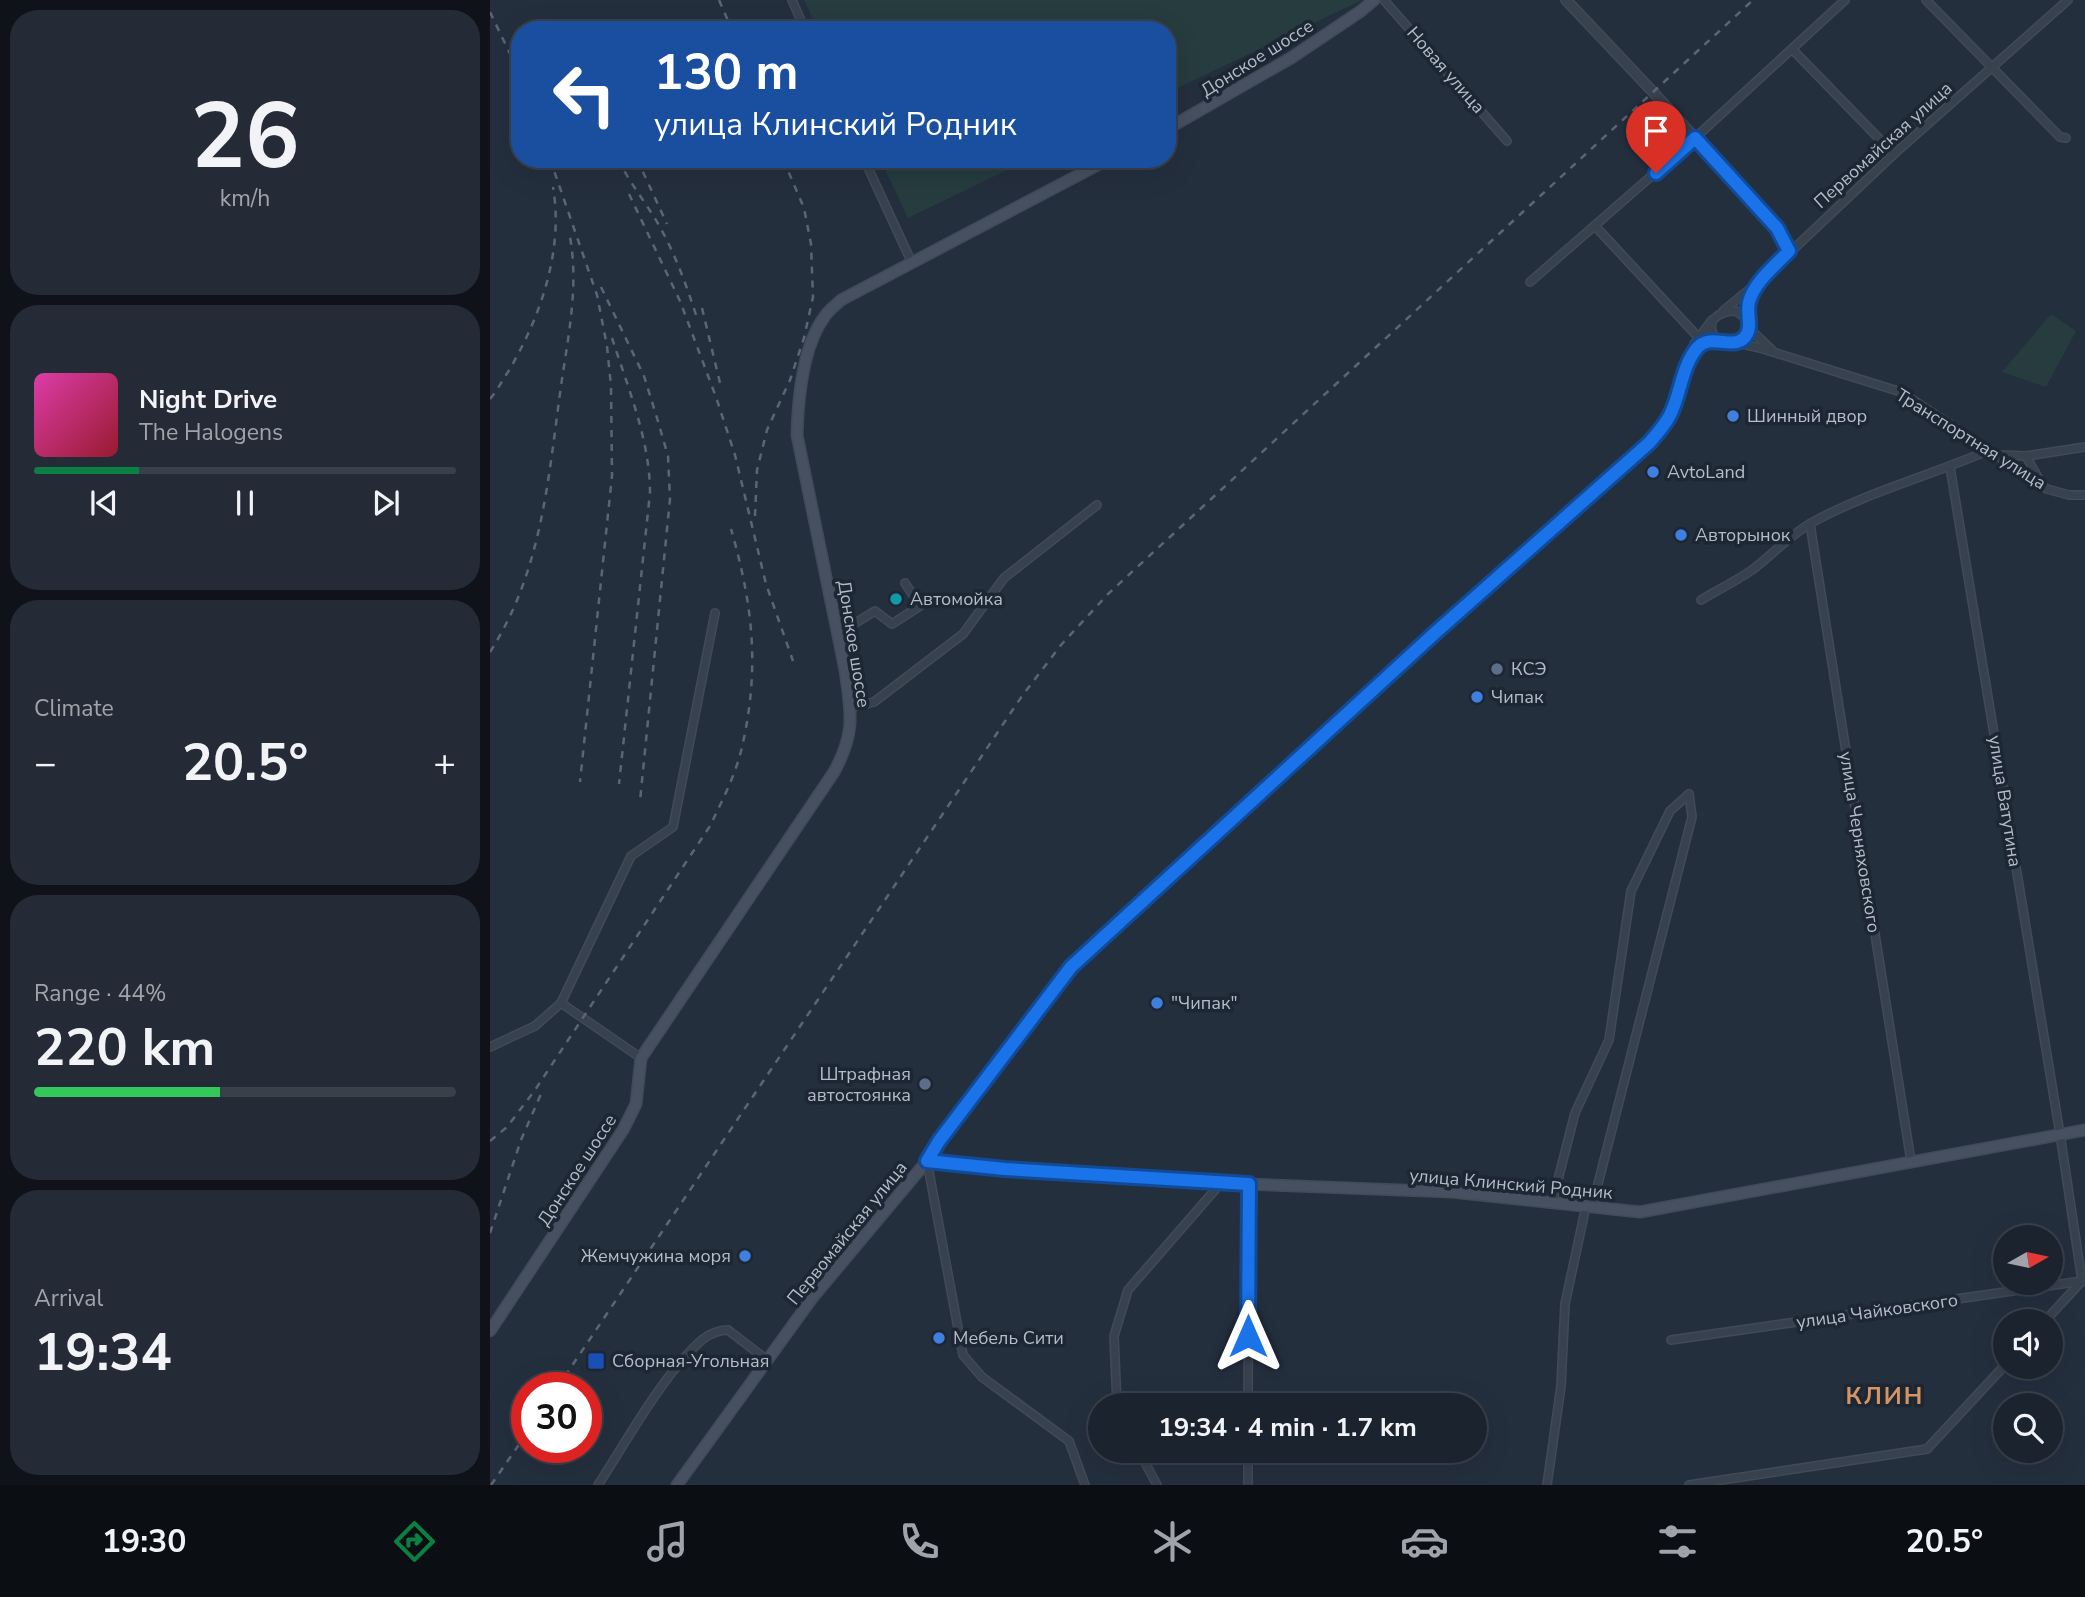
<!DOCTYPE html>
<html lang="en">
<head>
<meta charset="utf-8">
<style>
	:root { --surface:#1b232e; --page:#242b36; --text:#f1f3f6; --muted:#a0a4aa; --line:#39404a; --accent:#0b8043 }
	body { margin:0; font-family:"Nunito Sans",sans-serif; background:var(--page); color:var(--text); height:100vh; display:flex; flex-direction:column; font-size:26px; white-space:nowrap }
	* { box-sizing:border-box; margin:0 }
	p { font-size:23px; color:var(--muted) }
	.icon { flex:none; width:38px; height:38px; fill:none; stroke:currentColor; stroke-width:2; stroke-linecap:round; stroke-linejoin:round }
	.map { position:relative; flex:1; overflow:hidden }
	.details { display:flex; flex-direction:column; gap:10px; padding:10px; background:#0f1319; width:490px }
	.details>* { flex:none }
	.top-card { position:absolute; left:21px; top:21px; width:665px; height:147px; border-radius:28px; box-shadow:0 7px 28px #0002,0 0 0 2px var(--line); background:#1a4fa0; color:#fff; overflow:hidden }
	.needle { width:46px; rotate:81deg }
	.fabs { position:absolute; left:1503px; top:1225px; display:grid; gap:14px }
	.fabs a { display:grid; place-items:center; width:70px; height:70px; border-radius:50%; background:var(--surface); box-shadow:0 7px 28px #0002,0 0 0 2px var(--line); font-size:35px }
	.speed { position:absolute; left:21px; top:1372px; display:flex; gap:14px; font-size:35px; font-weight:700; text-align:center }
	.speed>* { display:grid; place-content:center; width:91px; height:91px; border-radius:50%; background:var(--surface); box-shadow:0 7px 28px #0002,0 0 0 2px var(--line); line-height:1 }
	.speed .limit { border:10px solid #d22; background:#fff; color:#111 }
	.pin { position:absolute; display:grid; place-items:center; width:60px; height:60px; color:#fff; margin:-72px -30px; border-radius:50% 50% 50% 0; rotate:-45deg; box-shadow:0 0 7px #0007 }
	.pin .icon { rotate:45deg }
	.me { position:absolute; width:77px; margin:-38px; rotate:0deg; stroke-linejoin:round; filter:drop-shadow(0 0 5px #0008) }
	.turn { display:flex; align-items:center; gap:24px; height:147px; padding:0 28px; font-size:32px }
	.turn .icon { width:91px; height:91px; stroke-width:2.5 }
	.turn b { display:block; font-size:49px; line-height:60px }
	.big { font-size:52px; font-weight:700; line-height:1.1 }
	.details .widget { flex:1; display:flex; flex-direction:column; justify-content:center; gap:10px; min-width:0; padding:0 24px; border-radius:28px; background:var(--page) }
	.details .dial { align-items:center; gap:0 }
	.dial b { font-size:91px; line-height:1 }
	.song { display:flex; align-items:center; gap:21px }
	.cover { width:84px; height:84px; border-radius:10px; background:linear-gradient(135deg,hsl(320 70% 55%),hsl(350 70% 35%)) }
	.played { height:7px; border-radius:4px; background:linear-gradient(90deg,var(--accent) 25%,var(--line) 25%) }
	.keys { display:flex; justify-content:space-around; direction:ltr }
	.heat { display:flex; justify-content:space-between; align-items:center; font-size:38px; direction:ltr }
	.charge { height:10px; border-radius:5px; background:linear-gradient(90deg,#34c759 44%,var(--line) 0) }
	.trip { position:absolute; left:598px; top:1393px; width:399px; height:70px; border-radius:35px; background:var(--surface); box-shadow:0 7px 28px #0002,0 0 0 2px var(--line); font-weight:700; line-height:70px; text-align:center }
	.menu { display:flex; height:112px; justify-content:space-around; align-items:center; background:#0b0e12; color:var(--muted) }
	.menu .icon { width:49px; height:49px }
	.menu .current { color:var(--accent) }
	.menu b { font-size:32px; color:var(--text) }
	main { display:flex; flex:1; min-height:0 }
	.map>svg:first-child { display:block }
	.green { fill:#263c3f }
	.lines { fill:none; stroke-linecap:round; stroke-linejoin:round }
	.minor-casing { stroke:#414a57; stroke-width:10 }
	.tertiary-casing { stroke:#414a57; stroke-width:12 }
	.secondary-casing { stroke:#414a57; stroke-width:13 }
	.minor { stroke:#38414e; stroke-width:7 }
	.tertiary { stroke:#38414e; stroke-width:9 }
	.secondary { stroke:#465061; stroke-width:10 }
	.rail { stroke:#5a6575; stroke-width:2.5; stroke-dasharray:7 7; stroke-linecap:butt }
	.route-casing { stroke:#114b97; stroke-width:18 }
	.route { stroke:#1a73e8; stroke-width:12 }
	.shop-dot { fill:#3f7fe0; stroke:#1d2633; stroke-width:2.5 }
	.culture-dot { fill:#0f9aa8; stroke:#1d2633; stroke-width:2.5 }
	.service-dot { fill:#5c6f8a; stroke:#1d2633; stroke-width:2.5 }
	.transit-dot { fill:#1a4fb4; stroke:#1d2633; stroke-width:2.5 }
	.labels { text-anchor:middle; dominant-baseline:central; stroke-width:7; stroke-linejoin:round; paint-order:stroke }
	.street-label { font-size:18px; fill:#b4bcc9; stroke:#1d2633 }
	.poi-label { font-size:18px; fill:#b4bcc9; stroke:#1d2633; text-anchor:start }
	.district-label { font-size:24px; font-weight:bold; letter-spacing:2px; fill:#d59563; stroke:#1d2633 }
</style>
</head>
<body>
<main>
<section class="details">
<div class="widget dial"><b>26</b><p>km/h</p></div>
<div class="widget">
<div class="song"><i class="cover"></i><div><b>Night Drive</b><p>The Halogens</p></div></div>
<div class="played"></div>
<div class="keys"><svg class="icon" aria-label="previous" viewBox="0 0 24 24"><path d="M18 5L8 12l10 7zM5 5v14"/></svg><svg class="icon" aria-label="pause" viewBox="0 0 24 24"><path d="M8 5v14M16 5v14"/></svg><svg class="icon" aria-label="next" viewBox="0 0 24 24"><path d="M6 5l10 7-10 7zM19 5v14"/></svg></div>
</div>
<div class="widget"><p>Climate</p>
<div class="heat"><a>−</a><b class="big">20.5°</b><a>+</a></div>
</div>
<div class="widget"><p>Range · 44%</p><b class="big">220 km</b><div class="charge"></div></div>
<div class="widget"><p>Arrival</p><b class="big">19:34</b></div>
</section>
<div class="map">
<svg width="1595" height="1485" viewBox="0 0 1595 1485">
	<rect width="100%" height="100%" fill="#242f3e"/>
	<g class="green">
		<path d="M314 0H872L677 93V30H328Z"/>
		<path d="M390 159H540L418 218Z"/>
		<path d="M1561 314 1586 331 1556 387 1512 372Z"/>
	</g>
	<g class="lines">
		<g class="minor-casing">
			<g id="minor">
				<path d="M302 0 315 30"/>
				<path d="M894 0 1017 141"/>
				<path d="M1436 0 1570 137 1576 138"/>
				<path d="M1302 49 1404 154"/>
				<path d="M374 159 422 263"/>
				<path d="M1106 227 1208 337"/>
				<path d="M1040 282 1205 138 1355 0"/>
				<path d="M1233 311 1273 278 1404 154 1578 0"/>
				<path d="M1257 319 1259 301 1269 285"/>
				<path d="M1259 328 1282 350"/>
				<path d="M1244 343 1251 341 1258 333 1257 319 1246 311C1229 311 1213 321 1226 338L1270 348 1411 392 1557 489 1579 495H1595"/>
				<path d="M1203 356 1215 342 1229 341"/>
				<path d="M1509 455 1536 456 1595 447"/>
				<path d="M1536 456 1551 483"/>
				<path d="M1460 467 1570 1134 1592 1281"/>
				<path d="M1320 524 1421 1161"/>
				<path d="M1211 600C1228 590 1246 581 1262 570 1282 555 1299 536 1321 523 1377 492 1440 476 1499 450"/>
				<path d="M349 633 385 611 402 624 430 606 415 583"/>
				<path d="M360 708 384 702 473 634 514 578 607 505"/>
				<path d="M71 1003 141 856 183 827 225 613"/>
				<path d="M0 1047 45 1026 71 1003 151 1058"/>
				<path d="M1062 1203 1085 1113 1119 1040 1141 891 1180 811 1199 794"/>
				<path d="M1102 1207 1202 817 1199 794"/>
				<path d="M1555 1321 1591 1282"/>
				<path d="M1181 1340 1592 1281"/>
				<path d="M627 1405 624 1336 638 1290 731 1183"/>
				<path d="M758 1405 759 1184"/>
				<path d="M649 1451 667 1485"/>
				<path d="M108 1485C136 1442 175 1371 213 1339 220 1334 229 1330 238 1330L277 1360"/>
				<path d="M595 1485 579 1441 492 1377 473 1355 437 1161 443 1151 581 967 945 633 1159 443 1178 420 1204 344 1222 320"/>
				<path d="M758 1485V1451"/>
				<path d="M1057 1485 1071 1386 1075 1304 1096 1206"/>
				<path d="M1199 1485 1437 1449 1516 1364"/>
			</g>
		</g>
		<g class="tertiary-casing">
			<path id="tertiary" d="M1076 0 1163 92 1287 228 1299 251"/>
		</g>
		<g class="secondary-casing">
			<g id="secondary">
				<path d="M677 129 801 58 871 11 884 0"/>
				<path d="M0 1331 133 1130 146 1104 151 1058 344 772C366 732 361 713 355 670L307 435C308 399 313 345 335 316 339 310 346 305 351 300L619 159"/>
				<path d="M187 1485 323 1297 437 1161 515 1169 731 1183 962 1192 1150 1212 1595 1130"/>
			</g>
		</g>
		<use href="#minor" class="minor"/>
		<use href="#tertiary" class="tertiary"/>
		<use href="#secondary" class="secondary"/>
		<g class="rail">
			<path d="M229 0 242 30"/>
			<path d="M0 12 22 58"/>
			<path d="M60 159 107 295 117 346 121 386 122 476 90 782"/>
			<path d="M128 159C140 184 158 205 171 229 187 258 198 290 208 321"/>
			<path d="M147 159 177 224"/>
			<path d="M139 194 190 301 226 397 245 455 276 584 303 661"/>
			<path d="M111 287 154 376 167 418 178 456 180 499 150 801"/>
			<path d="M212 308 230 383"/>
			<path d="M122 338C138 388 160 440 160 493L129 784"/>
			<path d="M0 399C7 391 12 381 18 372 50 318 74 251 63 187"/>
			<path d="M265 516 267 470 277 430 300 380 314 338 323 297 321 244 314 208 293 159"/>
			<path d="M0 652C52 571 58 480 71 386 78 337 89 287 80 237"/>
			<path d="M0 1141 17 1127 45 1090 220 826C232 801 246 774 252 747 270 669 263 605 241 529"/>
			<path d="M0 1233 31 1140 51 1094"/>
			<path d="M67 1388 532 696 571 645 618 594 1263 0"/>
			<path d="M1 1485 37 1433"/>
		</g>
	</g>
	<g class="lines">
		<g class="route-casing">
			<path id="route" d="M758 1336 759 1184 515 1169 437 1161 449 1141 581 967 945 633 1159 443C1167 434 1176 424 1181 413 1191 392 1192 365 1208 347 1222 332 1247 353 1257 334 1262 326 1256 312 1259 302 1264 282 1286 265 1299 251L1287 228 1205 138 1166 173"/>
		</g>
		<use href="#route" class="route"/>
	</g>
	<g class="shop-dot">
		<circle cx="1243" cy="416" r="7"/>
		<circle cx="1163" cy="472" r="7"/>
		<circle cx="1191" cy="535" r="7"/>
		<circle cx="987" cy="697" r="7"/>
		<circle cx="667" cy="1003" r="7"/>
		<circle cx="255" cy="1256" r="7"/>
		<circle cx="449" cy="1338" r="7"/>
	</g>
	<circle class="culture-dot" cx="406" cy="599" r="7"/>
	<g class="service-dot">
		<circle cx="1007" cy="669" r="7"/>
		<circle cx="435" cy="1084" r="7"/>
	</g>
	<rect class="transit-dot" x="97" y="1352" width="18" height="18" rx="3.5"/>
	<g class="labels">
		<g class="street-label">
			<text transform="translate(767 58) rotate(-32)">Донское шоссе</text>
			<text transform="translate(956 70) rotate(49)">Новая улица</text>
			<text transform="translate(1393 145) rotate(-42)">Первомайская улица</text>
			<text transform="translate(1481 439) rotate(32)">Транспортная улица</text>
			<text transform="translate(364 644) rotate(81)">Донское шоссе</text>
			<text transform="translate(1515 801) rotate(81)">улица Ватутина</text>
			<text transform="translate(1370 842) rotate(81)">улица Черняховского</text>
			<text transform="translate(87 1170) rotate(-57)">Донское шоссе</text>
			<text transform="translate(1021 1184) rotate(5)">улица Клинский Родник</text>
			<text transform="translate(357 1233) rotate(-51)">Первомайская улица</text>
			<text transform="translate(1387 1311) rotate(-8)">улица Чайковского</text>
		</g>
		<g class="poi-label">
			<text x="1257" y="416">Шинный двор</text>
			<text x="1177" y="472">AvtoLand</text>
			<text x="1205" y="535">Авторынок</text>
			<text x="420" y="599">Автомойка</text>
			<text x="1021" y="669">КСЭ</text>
			<text x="1001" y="697">Чипак</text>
			<text x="681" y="1003">"Чипак"</text>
			<text x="421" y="1074" text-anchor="end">Штрафная<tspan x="421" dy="21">автостоянка</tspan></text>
			<text x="241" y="1256" text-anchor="end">Жемчужина моря</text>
			<text x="463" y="1338">Мебель Сити</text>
			<text x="122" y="1361">Сборная-Угольная</text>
		</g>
		<g class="district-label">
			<text x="1395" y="1396">КЛИН</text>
		</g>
	</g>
</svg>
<div class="fabs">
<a><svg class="needle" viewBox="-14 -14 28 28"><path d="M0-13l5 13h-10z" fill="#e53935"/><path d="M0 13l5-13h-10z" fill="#a0a4aa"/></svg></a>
<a><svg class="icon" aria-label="sound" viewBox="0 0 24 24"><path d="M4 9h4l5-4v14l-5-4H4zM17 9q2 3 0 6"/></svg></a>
<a><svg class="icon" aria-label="search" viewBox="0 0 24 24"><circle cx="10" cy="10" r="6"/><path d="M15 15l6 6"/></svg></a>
</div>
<div class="speed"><div class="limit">30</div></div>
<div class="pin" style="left:1166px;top:173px;background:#d93025"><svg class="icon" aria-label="arrive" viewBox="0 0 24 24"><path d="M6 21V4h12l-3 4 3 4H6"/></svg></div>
<svg class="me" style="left:758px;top:1336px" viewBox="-20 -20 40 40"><path d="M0-17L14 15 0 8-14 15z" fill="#1a73e8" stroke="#fff" stroke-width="4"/></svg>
<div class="trip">19:34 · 4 min · 1.7 km</div>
<div class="top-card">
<div class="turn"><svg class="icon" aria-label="left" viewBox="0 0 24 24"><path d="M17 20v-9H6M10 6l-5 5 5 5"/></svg><div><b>130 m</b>улица Клинский Родник</div></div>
</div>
</div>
</main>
<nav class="menu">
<b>19:30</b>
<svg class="icon current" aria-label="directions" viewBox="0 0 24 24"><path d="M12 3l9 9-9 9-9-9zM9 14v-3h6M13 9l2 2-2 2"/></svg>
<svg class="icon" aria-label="music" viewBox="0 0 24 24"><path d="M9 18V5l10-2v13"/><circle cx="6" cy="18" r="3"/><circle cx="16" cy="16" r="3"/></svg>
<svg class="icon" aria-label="phone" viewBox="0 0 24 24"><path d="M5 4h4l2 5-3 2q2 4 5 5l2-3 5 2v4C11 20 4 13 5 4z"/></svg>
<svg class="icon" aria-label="climate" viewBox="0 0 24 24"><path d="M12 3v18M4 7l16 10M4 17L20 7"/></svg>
<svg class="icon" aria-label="car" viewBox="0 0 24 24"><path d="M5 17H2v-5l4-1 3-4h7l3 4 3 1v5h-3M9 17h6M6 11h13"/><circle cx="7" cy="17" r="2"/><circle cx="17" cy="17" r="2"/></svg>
<svg class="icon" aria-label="filters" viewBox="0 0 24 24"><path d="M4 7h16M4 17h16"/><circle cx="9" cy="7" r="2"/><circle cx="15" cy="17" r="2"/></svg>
<b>20.5°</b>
</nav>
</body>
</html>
